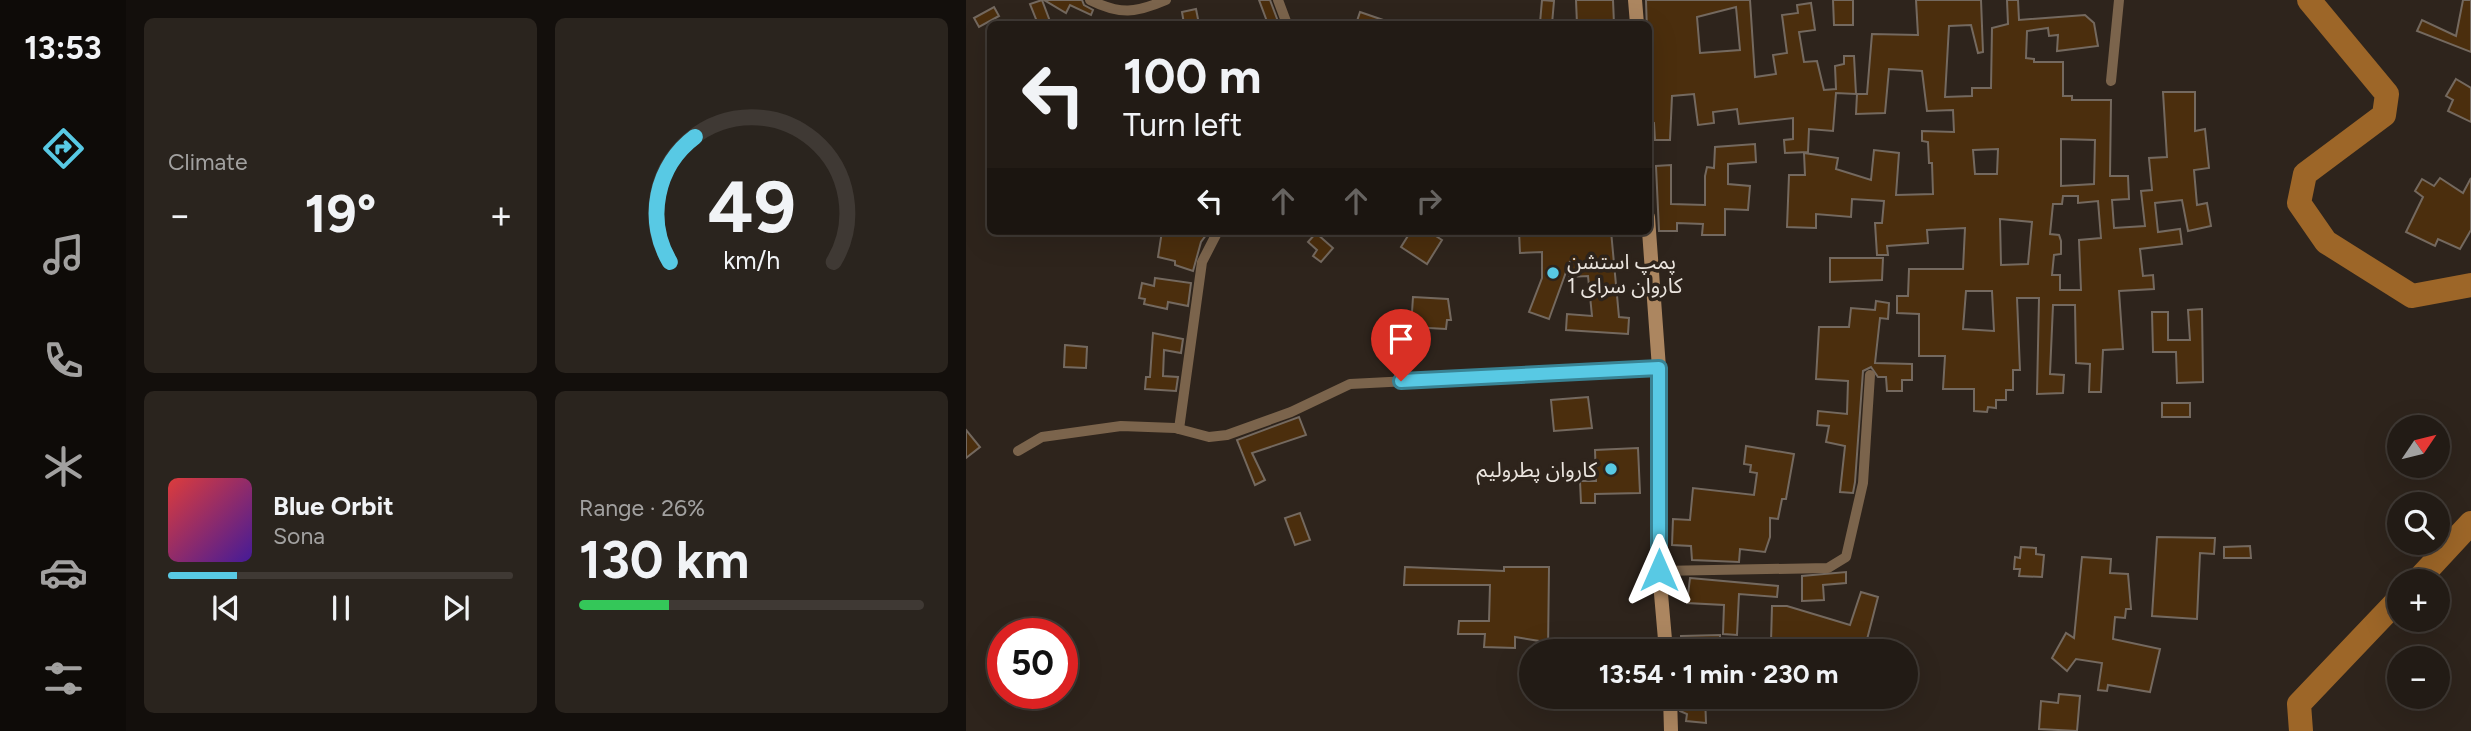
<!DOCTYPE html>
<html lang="en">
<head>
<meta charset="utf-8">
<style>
	:root { --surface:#221b15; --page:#2a241e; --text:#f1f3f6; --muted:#a2a1a0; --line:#3f3934; --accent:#58c9e4 }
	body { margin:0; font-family:Figtree,"Noto Sans Arabic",sans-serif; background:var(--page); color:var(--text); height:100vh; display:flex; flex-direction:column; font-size:26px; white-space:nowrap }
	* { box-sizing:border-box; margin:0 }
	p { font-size:23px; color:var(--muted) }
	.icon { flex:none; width:38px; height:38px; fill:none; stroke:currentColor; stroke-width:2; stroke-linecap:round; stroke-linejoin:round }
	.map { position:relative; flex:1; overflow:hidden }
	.drawer { display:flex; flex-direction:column; gap:18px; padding:18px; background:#130f0c; width:840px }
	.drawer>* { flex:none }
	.top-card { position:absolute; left:21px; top:21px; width:665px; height:214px; border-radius:10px; box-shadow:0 7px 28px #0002,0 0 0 2px var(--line); background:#221b15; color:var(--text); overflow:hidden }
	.needle { width:46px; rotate:55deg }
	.controls { position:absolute; left:1421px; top:415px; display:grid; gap:14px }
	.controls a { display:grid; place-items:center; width:63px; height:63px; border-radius:50%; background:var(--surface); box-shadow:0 7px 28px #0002,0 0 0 2px var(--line); font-size:35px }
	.speed { position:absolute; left:21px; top:618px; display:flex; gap:14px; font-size:35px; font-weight:700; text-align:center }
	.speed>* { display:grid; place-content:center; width:91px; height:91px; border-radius:50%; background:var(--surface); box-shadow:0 7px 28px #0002,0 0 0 2px var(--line); line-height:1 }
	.speed .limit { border:10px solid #d22; background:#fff; color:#111 }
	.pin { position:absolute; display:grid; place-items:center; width:60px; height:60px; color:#fff; margin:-72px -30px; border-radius:50% 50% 50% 0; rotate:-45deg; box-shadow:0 0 7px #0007 }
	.pin .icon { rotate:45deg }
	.me { position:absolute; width:77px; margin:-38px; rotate:0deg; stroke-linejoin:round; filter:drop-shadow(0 0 5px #0008) }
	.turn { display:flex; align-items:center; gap:24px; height:147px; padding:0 21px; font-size:32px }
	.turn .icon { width:91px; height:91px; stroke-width:2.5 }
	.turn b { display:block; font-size:49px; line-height:60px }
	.lanes { display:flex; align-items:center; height:66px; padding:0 21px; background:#0003; justify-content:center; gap:35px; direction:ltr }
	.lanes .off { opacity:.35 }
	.big { font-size:52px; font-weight:700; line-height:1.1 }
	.drawer .tile { flex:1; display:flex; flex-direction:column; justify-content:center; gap:10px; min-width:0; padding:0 24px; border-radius:10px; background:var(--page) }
	.drawer .dial { align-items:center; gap:0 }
	.dial svg { height:182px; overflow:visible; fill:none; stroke:var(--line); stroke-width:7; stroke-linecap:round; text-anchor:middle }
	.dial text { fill:var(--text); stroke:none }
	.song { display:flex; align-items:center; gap:21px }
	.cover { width:84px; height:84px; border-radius:10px; background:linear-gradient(135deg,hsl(0 70% 55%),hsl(260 70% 35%)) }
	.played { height:7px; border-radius:4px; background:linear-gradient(90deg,var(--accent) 20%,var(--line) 20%) }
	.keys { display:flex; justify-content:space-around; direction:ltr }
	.heat { display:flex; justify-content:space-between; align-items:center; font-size:38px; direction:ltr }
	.charge { height:10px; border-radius:5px; background:linear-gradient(90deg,#34c759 26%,var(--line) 0) }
	.drawer .tiles { flex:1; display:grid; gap:18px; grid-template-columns:repeat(2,1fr) }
	.trip { position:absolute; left:553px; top:639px; width:399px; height:70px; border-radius:35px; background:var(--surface); box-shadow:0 7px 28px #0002,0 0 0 2px var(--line); font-weight:700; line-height:70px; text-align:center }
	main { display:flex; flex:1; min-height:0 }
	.tabs { display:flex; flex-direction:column; width:126px; justify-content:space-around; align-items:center; background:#0e0b08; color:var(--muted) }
	.tabs .icon { width:49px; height:49px }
	.tabs .current { color:var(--accent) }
	.tabs b { font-size:32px; color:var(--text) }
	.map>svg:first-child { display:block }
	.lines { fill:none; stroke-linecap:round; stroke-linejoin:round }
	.river { stroke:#9d6628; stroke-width:24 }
	.building { fill:#4b2e0d; stroke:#74695f; stroke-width:2; fill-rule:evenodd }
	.street { stroke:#7b644c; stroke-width:10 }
	.secondary { stroke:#ac8660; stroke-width:14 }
	.route-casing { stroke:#398394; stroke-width:18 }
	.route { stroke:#58c9e4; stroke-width:12 }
	.poi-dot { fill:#58c9e4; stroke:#2e241c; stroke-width:2.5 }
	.labels { text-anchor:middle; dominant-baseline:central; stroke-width:7; stroke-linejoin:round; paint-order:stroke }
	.poi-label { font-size:21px; fill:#ebe5df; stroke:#2e241c; text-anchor:start }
</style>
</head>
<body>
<main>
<nav class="tabs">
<b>13:53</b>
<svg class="icon current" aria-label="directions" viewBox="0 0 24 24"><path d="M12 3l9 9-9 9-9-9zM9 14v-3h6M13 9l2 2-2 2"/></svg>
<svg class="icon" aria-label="music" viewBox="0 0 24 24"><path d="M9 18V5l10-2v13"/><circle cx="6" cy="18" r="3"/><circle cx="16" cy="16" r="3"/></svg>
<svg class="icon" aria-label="phone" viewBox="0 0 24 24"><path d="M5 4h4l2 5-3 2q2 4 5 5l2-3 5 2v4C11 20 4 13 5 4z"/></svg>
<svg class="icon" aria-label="climate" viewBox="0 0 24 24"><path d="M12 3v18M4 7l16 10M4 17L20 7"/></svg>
<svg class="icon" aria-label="car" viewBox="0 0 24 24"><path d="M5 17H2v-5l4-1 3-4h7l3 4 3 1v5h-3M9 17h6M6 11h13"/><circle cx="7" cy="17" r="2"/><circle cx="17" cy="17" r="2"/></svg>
<svg class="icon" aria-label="filters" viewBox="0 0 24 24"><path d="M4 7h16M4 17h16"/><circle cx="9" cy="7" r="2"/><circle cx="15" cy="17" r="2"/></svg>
</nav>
<section class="drawer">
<div class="tiles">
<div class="tile"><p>Climate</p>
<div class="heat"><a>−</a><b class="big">19°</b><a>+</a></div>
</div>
<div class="tile dial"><svg viewBox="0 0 100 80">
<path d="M14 69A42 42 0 1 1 86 69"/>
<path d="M14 69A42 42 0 0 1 25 14" stroke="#58c9e4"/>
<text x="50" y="56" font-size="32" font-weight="700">49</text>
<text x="50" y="72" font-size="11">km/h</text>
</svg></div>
<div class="tile">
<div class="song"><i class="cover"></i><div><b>Blue Orbit</b><p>Sona</p></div></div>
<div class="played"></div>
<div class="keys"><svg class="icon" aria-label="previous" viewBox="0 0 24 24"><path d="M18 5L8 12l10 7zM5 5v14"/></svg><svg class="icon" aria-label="pause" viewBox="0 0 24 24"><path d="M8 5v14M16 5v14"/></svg><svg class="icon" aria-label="next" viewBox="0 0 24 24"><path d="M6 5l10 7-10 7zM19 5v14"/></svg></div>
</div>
<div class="tile"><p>Range · 26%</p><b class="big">130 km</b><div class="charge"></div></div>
</div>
</section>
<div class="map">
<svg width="1505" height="731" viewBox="0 0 1505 731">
	<rect width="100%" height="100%" fill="#2e241c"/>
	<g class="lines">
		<g class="river">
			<path d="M1343 0 1421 94 1418 115 1339 174 1333 203 1360 242 1446 296 1505 285"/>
			<path d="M1451 581 1505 523"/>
			<path d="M1335 731 1333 704 1433 599"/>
		</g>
	</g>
	<g class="building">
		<path d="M76 0 85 24H72L64 4Z"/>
		<path d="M78 0H116L118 5 127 10 125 15 104 5 100 13Z"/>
		<path d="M293 0H304L313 24H302Z"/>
		<path d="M576 0 588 1 586 24 574 23Z"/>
		<path d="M610 0H647L648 24H611Z"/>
		<path d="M680 0H784L789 77 810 74 807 55 821 53 816 15 832 13 831 5 845 3 849 30 833 32 838 62 851 61 858 90 870 89 869 66 878 64V56H888L890 94 870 93 867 131 843 129 842 152 819 153 818 140 827 139V118L773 124 771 109 747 112 748 123 732 125 728 94 706 96 704 140H689L688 123 686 122 687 63 682 64ZM770 7 774 50 734 53 731 17Z"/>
		<path d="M867 0H887V25H868Z"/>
		<path d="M950 0H1015L1017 52 1012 53 1005 25 983 26 979 97 1006 96V88H1025L1026 28 1042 24 1041 0H1052L1053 20 1119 15 1128 23 1132 46 1091 51 1092 35 1083 36 1082 28 1061 31 1060 58 1068 59V62H1097V96H1106V100H1145L1144 176H1162L1163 199 1146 200 1148 228 1179 226 1175 191 1186 190 1183 158 1201 157 1197 92H1229V131L1239 129 1243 168 1228 170 1231 205 1241 203 1245 226 1222 231 1216 200 1189 203 1192 232 1214 229 1216 244 1174 249 1177 276 1187 275 1188 289 1153 291 1157 349 1137 350 1135 392H1123L1124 364 1110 363 1109 305H1087L1084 374 1098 375 1097 393 1071 394 1073 298H1051L1054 370H1047V390H1040V400H1030V408L1022 407 1021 412 1008 411V389H977L979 356H953V314L931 313V296H942L943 269H997L999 228 961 230 962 243 921 246 922 255H911L909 223H916L918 201 886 199 885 217 850 214V228L821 227 823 175H839L838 153 872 158 870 169 905 180 908 150 933 153 930 195 967 194 966 163H963L962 142 956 141V131L988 132 987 110 961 111 956 71 923 69 919 113 890 114 891 94H901L906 34 952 35ZM1095 139 1129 140 1128 184 1095 186ZM1032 149 1031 174H1009L1007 150ZM1097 196H1112V203L1132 201 1135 238 1113 240 1115 290H1094V275H1086L1088 255 1095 254V241L1093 235 1084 234 1087 204H1096ZM1034 219 1066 222 1062 264 1035 265ZM1000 291H1026L1028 331 997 329Z"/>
		<path d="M1497 0H1505V52L1451 31 1456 20 1490 36Z"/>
		<path d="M28 7 33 16 13 27 8 18Z"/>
		<path d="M230 9 233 24H218L216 12Z"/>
		<path d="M394 12 426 23 425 24H390Z"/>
		<path d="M1490 79 1505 88V122L1482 111 1487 100 1480 96Z"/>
		<path d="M789 144 790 162 762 164V184L784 186 782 210 759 209V235H736L737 224 711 223V231H693L690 166 705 165V204L739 205V176L741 167 748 168 749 147Z"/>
		<path d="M1474 178 1497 193 1505 178V230L1494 249 1472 239 1469 246 1440 232 1457 197 1449 191 1456 179 1468 186Z"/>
		<path d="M196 231H243L235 242 227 271 209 265V261L192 257Z"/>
		<path d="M445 231H462L476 240 461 264 435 247Z"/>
		<path d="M553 231H645L653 317 663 318 662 334 600 330 601 314 626 316 622 276 603 277 604 261 583 319 563 312 576 278V252L554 253Z"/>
		<path d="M350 233 367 248 355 262 347 256 351 250 342 242Z"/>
		<path d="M864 258H917L916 280 864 282Z"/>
		<path d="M189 278 225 283 222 306 202 302 201 309 178 304 179 299 173 298 176 283 188 286Z"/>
		<path d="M447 297 482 299 485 320H481L480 329 445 327Z"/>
		<path d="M910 301 923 303 922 319 914 318 909 363 946 364V380H936V391H921L920 377H912L905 367 897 371 889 482 887 493 874 492 879 446 860 442 863 426 851 425 852 411 881 414 882 381 850 379 853 327H883L885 308 909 310Z"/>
		<path d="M1236 309 1237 382 1211 383 1210 352H1187L1186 312H1202V340H1224L1222 310Z"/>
		<path d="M187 333 217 339 215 353 198 350 197 376 212 377 210 391 179 389 180 377H184Z"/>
		<path d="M99 345 121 347 120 368 98 367Z"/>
		<path d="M622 397 626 428 588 431 585 400Z"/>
		<rect x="1196" y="403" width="28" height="14"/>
		<path d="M333 417 340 435 286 453 299 480 289 485 271 440Z"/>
		<path d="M0 430 14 447 0 458Z"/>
		<path d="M780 446 828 454 820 499H816L812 519 804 518V537L799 552 774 549 773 562 726 560 725 546 706 545 707 519 724 520 727 488 788 495 791 473 784 472 785 465 778 464Z"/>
		<path d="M672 448 674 493 629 494V503H615L614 481H630L629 450Z"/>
		<path d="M334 513 344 540 329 545 319 518Z"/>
		<path d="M1191 537 1249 538 1248 554 1234 553 1231 619 1186 616Z"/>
		<path d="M1284 546 1285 558H1258V547Z"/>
		<path d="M1055 547 1070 548V554L1078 555 1076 577 1053 576 1054 569H1048L1049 557 1054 558Z"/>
		<path d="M1116 557 1145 559 1144 573 1162 574 1165 609H1160L1159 618 1149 617 1147 639 1194 649 1184 692 1142 685 1141 691 1132 690 1136 663 1110 659 1101 671 1086 658 1100 633 1108 638Z"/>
		<path d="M439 567 538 571V567H583L582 651H576L573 641 549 637V648L518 647 519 634H492L493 621H523L524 585H438Z"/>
		<path d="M880 572V583L857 585 858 600 836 601V576Z"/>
		<path d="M724 578 812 586 811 597 773 594 771 635 757 634 758 605 721 603Z"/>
		<path d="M895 592 912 597 898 651H845L829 646V651H812L813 642H805L806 606H821L884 625Z"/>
		<path d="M754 635V646L715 647V636Z"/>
		<path d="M1093 694 1114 696 1111 731 1073 729 1075 701 1092 703Z"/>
		<path d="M714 696H739L740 723 720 721 721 714 714 711Z"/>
	</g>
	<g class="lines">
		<g class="street">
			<path d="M124 0C154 15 170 13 200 0"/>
			<path d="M312 0 321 24"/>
			<path d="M1145 81 1153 0"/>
			<path d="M213 429 236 262 252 231"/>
			<path d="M52 451 76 437 155 426 209 428 243 437 261 435 325 412 384 384 693 368"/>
			<path d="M693 571 862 568 880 557 897 483 904 375"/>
		</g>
		<g class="secondary">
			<path d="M669 0 671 24"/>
			<path d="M682 217 693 368V571L700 651"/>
			<path d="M704 696 705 731"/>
		</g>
	</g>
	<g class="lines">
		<g class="route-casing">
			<path id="route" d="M435 381 693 368V570"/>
		</g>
		<use href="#route" class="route"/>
	</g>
	<g class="poi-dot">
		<circle cx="587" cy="273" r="7"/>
		<circle cx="645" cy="469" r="7"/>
	</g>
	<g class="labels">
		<g class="poi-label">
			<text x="601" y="261">پمپ استشن<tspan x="601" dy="24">کاروان سرای 1</tspan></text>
			<text x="631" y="469" text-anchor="end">کاروان پطرولیم</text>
		</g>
	</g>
</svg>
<div class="controls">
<a><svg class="needle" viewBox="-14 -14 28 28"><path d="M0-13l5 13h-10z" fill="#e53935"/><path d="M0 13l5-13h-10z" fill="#a2a1a0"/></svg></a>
<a><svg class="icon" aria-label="search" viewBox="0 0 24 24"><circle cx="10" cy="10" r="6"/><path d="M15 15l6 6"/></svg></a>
<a>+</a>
<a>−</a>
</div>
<div class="speed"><div class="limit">50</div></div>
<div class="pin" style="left:435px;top:381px;background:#d93025"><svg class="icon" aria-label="arrive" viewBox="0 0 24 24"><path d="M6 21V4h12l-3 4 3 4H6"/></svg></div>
<svg class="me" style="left:693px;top:570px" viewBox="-20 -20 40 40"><path d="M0-17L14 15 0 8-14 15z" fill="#58c9e4" stroke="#fff" stroke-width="4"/></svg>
<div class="trip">13:54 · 1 min · 230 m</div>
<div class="top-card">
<div class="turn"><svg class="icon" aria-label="left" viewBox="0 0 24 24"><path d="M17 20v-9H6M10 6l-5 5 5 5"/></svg><div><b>100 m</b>Turn left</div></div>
<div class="lanes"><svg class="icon" aria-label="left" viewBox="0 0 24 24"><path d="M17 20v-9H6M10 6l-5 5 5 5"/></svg><svg class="icon off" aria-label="ahead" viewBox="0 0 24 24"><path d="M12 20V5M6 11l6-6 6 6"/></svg><svg class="icon off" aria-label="ahead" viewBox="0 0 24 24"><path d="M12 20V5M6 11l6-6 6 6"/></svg><svg class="icon off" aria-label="right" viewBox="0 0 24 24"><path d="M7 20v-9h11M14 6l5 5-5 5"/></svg></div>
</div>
</div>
</main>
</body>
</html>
